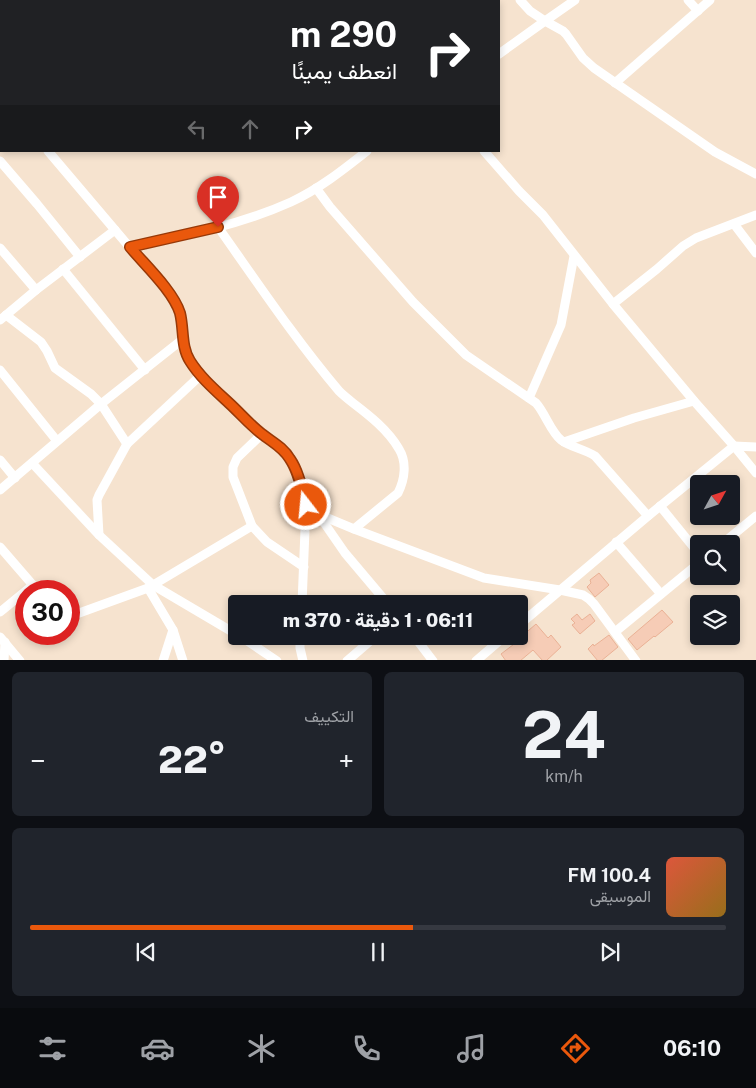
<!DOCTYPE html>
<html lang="ar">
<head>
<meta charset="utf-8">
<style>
	:root { --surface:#171b24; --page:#20242c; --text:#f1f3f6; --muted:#9ea1a6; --line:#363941; --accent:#ea580c }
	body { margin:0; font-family:"Public Sans",Vazirmatn,sans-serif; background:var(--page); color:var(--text); direction:rtl; height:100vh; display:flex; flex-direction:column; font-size:19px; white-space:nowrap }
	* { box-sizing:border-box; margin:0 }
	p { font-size:16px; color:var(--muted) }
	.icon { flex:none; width:28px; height:28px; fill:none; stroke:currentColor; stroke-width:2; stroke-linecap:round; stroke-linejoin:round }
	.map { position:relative; height:660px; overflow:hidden; direction:ltr }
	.panel { display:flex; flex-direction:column; gap:12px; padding:12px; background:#0d0f14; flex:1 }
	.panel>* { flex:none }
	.hud { position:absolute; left:0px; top:0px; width:500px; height:152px; box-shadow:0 2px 8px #0003; direction:rtl; background:#202124; color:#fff; overflow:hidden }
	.needle { width:32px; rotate:50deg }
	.fabs { position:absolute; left:690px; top:475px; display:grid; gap:10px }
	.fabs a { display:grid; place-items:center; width:50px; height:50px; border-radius:5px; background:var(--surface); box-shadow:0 2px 8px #0003; font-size:25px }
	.speed { position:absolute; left:15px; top:580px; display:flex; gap:10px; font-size:25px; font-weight:700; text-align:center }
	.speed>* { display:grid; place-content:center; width:65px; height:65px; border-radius:50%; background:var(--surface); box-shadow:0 2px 8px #0003; line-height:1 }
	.speed .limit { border:8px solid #d22; background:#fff; color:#111 }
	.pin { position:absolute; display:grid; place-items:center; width:42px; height:42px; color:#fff; margin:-51px -21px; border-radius:50% 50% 50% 0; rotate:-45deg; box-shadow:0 0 5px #0007 }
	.pin .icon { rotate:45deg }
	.me { position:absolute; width:55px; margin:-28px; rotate:344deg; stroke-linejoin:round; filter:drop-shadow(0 0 4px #0008) }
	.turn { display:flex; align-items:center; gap:18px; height:105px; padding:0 20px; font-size:22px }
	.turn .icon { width:65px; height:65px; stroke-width:2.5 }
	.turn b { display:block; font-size:35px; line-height:42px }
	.lanes { display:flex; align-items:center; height:48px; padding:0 20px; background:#0003; justify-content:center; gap:25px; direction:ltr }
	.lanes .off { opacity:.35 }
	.big { font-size:38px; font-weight:800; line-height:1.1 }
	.panel .card { flex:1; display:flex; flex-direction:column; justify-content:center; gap:8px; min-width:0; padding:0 18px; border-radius:8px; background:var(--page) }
	.panel .dial { align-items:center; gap:0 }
	.dial b { font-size:65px; line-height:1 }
	.song { display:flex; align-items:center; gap:15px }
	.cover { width:60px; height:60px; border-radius:8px; background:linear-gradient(135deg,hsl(10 70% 55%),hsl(40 70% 35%)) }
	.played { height:5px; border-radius:2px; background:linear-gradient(90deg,var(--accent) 55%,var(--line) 55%) }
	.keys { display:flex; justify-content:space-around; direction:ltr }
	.heat { display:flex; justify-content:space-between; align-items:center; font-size:28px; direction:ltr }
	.panel .tiles { flex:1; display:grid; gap:12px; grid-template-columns:1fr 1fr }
	.card:last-child { grid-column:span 2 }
	.trip { position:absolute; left:228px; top:595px; width:300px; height:50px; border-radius:5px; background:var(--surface); box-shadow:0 2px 8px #0003; font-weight:800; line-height:50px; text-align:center; direction:rtl }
	.menu { display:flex; height:80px; justify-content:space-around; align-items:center; background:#090b0e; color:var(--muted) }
	.menu .icon { width:35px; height:35px }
	.menu .active { color:var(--accent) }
	.menu b { font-size:22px; color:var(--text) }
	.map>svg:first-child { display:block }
	.residential { fill:#f6e3cf; fill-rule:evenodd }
	.building { fill:#f6ccb6; stroke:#eab195 }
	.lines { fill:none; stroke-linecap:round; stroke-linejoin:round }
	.minor { stroke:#fff; stroke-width:9 }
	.route-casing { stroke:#983908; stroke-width:12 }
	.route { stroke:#ea580c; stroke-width:9 }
</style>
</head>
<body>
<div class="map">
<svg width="756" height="661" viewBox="0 0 756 661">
	<rect width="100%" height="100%" fill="#fef1e1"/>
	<path class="residential" d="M0 0H756V660L0 661ZM1 1H499V151H1ZM699 484H731V516H699ZM699 544H731V576H699ZM26 591H69V634H26ZM236 604H519V636H236ZM699 604H731V636H699Z"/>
	<g class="building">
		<path d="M599 573 609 585 595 597 587 587 591 583 590 580Z"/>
		<path d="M662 610 673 622 655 637 654 636 637 650 628 639Z"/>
		<path d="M577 614 582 620 590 614 595 621 580 634 572 625 575 623 571 619Z"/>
		<path d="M536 624 548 638 551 635 561 647 546 661H543L533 650 520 661H506L501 654 522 638 521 637Z"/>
		<path d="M609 635 618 647 601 661H598L588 649 593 644 594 646Z"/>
	</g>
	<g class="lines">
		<g class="minor">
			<path d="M118 0 119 1"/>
			<path d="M575 0 545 21 563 31 566 34 583 58 594 68 715 152 756 174"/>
			<path d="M688 0 698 11"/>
			<path d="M499 54 545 21 530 11 520 0"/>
			<path d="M615 83 710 0"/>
			<path d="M0 95 1 96"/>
			<path d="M484 151 519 191 543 215 613 304 694 401 734 446 756 473"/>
			<path d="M0 161 37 204 80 257"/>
			<path d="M316 188 330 207 413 302 466 355 536 403C545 413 551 432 561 440 570 447 584 449 595 456L648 516"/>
			<path d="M734 224 756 253"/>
			<path d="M218 227C257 282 295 339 339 391 343 395 348 399 353 403 370 416 388 430 399 449 407 462 405 479 398 493L354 529"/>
			<path d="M130 247C184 236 240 225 291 202 319 189 343 170 367 151"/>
			<path d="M0 248 36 290"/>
			<path d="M63 269 145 370"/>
			<path d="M613 304 657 269 683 246 696 238 756 215"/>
			<path d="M6 315 41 342 47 351 55 368 91 394 101 404 127 444"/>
			<path d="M0 320 36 290 115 230 48 151"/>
			<path d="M183 339 189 360 201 375 262 434 279 446 290 459 296 472 306 505 318 514 354 529 484 578 560 590 583 595 589 599 594 604 636 661"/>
			<path d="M0 370 57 441"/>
			<path d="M529 398 561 325 574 256"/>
			<path d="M262 434 237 458 233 467V477L252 526 267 542 304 567"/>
			<path d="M564 442 634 418 694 401"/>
			<path d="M0 460 15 478"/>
			<path d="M32 463 99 535 153 585 236 634"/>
			<path d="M0 490 101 404 183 339V326L179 311 171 296 115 230"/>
			<path d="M660 506 699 554"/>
			<path d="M318 514 345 553 388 604"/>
			<path d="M99 535 97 500 99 495 127 444 201 375"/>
			<path d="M616 542 661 594"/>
			<path d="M722 544 756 516"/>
			<path d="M0 547 38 591"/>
			<path d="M302 604 306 505"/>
			<path d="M0 612 33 585"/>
			<path d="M69 616H71L148 588"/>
			<path d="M519 625 648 516 734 446 756 447"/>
			<path d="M615 632 699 563"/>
			<path d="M240 636 277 661"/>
			<path d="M300 636V648L303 661"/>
			<path d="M414 636 433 661"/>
			<path d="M0 637 20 661"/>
			<path d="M4 661 5 642"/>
			<path d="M163 661 173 630"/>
			<path d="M183 661 173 630 148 588 252 526"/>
			<path d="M347 661 376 636"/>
			<path d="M476 661 505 636"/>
		</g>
	</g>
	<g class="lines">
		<g class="route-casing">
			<path id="route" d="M218 227 130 247C145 265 173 291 180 313 184 329 181 347 190 361 200 377 215 390 229 403 240 413 250 425 262 434 272 442 283 447 290 459 299 472 302 490 306 505"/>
		</g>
		<use href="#route" class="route"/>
	</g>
</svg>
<div class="fabs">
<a><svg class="needle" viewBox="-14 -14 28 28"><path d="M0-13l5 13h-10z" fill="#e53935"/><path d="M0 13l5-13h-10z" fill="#9ea1a6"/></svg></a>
<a><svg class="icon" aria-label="search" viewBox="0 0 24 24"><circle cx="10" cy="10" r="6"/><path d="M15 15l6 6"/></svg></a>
<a><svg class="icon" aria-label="layers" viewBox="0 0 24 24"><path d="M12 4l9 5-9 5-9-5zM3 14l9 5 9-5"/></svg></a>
</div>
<div class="speed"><div class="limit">30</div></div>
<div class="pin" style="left:218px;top:227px;background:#d93025"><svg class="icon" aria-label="arrive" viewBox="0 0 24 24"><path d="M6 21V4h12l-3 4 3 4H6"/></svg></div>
<svg class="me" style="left:306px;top:505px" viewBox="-20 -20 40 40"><circle r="17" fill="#ea580c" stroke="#fff" stroke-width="3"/><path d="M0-11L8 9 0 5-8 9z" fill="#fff"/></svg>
<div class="trip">06:11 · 1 دقيقة · 370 m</div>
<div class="hud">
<div class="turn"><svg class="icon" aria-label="right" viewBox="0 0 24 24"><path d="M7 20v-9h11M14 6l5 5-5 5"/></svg><div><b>290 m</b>انعطف يمينًا</div></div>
<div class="lanes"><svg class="icon off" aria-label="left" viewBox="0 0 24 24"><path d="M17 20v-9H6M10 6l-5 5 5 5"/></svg><svg class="icon off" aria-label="ahead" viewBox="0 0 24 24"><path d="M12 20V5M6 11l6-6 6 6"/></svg><svg class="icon" aria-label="right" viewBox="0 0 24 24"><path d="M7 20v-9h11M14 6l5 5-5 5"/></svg></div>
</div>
</div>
<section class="panel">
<div class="tiles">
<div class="card dial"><b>24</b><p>km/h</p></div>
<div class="card"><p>التكييف</p>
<div class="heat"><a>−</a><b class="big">22°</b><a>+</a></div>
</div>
<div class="card">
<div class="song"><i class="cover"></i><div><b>100.4 FM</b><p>الموسيقى</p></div></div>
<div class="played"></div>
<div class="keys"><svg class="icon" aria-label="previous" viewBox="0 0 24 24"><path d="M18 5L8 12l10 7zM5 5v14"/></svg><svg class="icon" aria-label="pause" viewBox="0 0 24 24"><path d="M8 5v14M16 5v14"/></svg><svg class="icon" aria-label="next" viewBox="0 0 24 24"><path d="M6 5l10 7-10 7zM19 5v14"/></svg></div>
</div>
</div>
</section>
<nav class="menu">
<b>06:10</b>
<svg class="icon active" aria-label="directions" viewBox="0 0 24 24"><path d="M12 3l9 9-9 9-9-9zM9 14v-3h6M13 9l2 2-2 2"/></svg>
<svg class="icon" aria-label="music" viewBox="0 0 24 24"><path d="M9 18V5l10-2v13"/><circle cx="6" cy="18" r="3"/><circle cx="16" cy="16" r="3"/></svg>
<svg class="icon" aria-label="phone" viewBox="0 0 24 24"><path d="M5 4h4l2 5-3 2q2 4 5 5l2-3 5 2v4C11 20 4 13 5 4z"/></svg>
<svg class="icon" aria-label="climate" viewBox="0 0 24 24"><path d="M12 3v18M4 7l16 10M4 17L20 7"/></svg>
<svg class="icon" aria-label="car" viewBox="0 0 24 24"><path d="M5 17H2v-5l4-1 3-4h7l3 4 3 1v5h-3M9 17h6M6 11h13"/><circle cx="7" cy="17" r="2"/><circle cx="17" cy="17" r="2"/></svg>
<svg class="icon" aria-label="filters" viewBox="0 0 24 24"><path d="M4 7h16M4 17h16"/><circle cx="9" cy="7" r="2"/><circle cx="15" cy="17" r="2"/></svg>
</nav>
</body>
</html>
